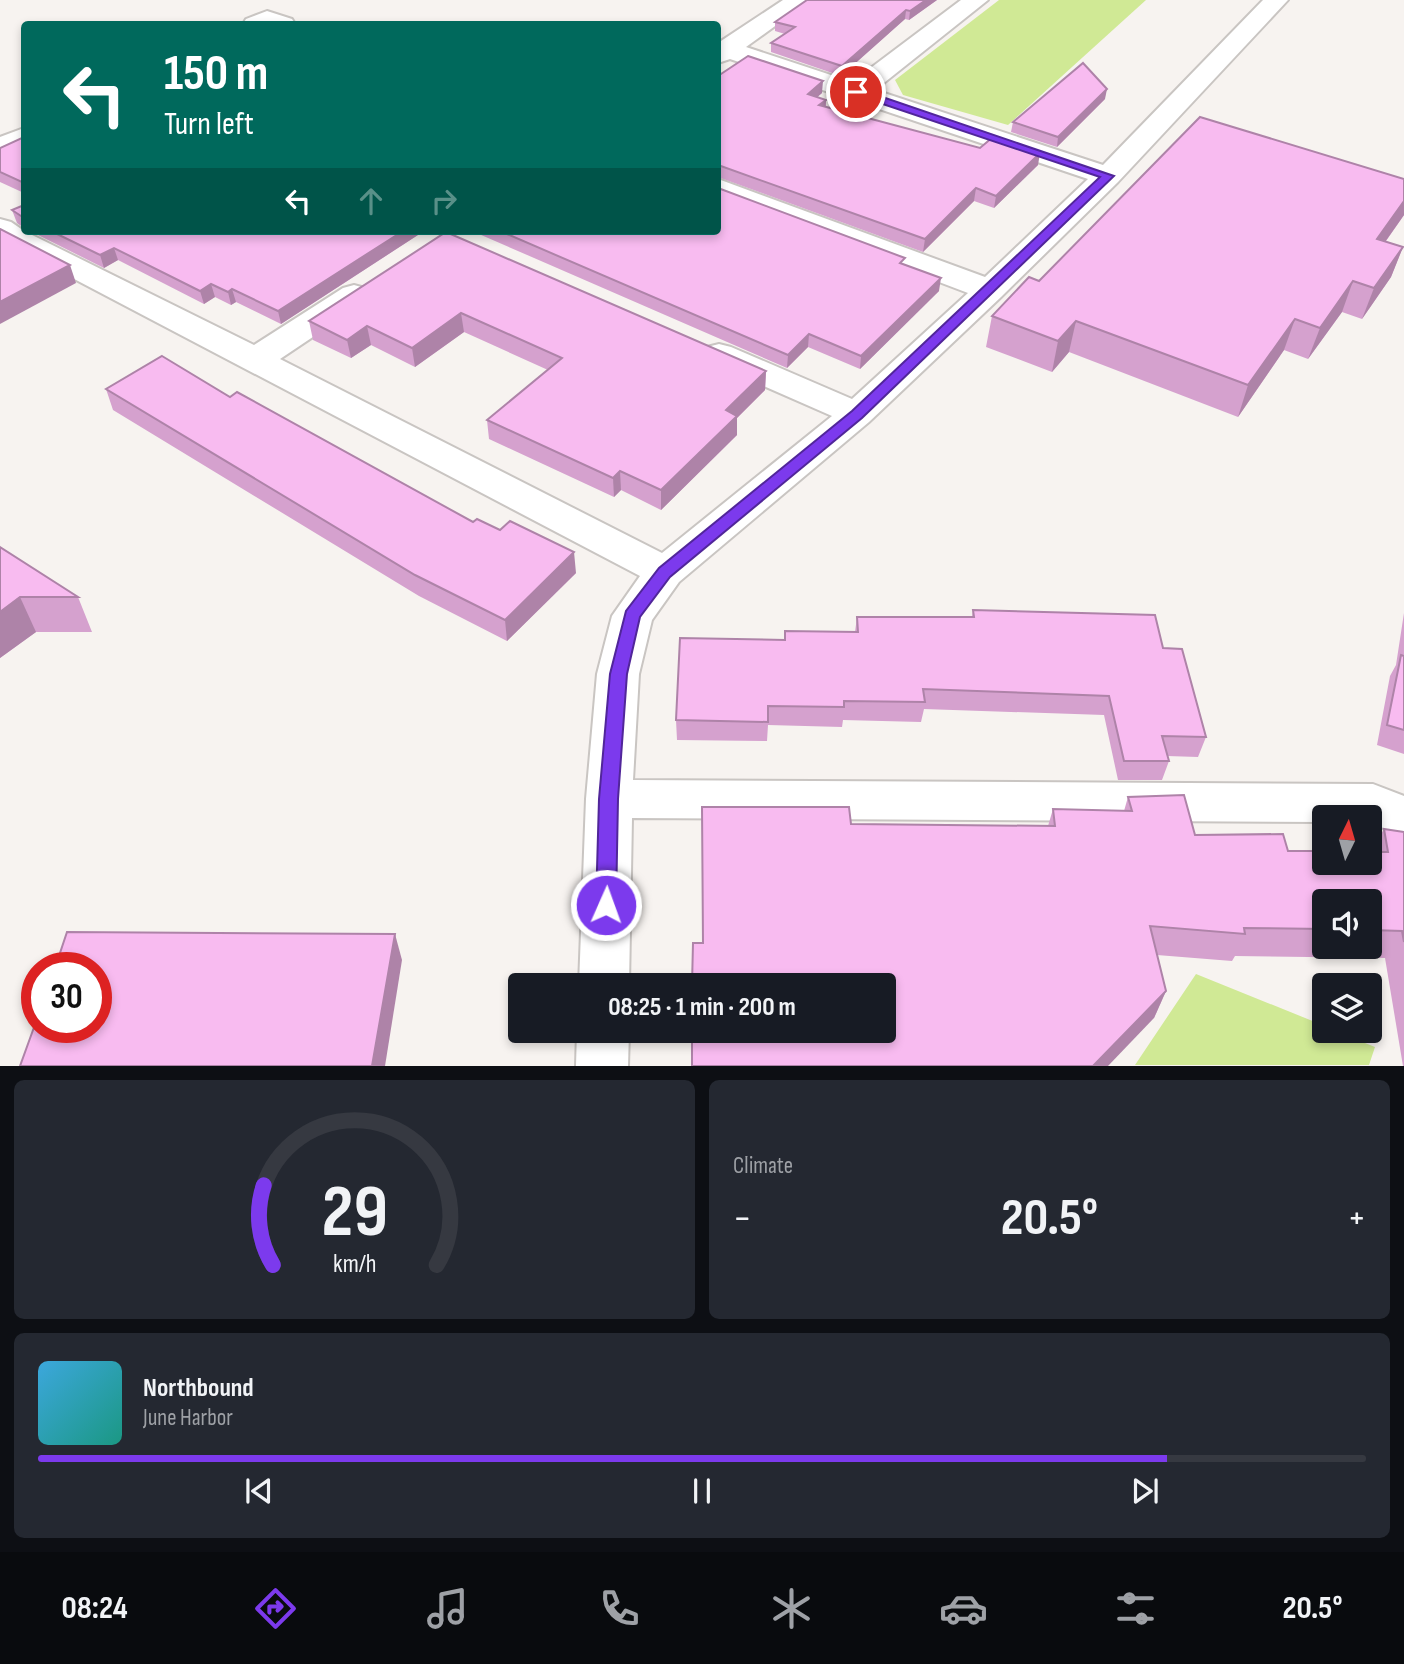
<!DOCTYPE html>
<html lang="en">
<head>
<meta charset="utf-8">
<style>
	:root { --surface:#171b24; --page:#242831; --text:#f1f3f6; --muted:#9ea1a6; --line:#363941; --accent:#7c3aed }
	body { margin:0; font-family:"Sofia Sans Condensed",sans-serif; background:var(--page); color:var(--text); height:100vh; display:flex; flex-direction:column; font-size:26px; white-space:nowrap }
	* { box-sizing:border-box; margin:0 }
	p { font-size:23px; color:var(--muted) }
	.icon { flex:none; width:38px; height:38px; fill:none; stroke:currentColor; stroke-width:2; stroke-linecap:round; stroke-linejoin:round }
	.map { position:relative; height:1066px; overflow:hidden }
	.drawer { display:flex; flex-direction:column; gap:14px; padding:14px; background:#0d0f14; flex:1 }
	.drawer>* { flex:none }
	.top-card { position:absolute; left:21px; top:21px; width:700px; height:214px; border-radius:7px; box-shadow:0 4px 10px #0003; background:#00695c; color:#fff; overflow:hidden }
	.needle { width:46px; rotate:5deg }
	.buttons { position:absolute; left:1312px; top:805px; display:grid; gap:14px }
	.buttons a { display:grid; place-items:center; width:70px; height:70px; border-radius:7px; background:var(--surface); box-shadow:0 4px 10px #0003; font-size:35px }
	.speed { position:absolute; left:21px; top:952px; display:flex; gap:14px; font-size:35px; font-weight:700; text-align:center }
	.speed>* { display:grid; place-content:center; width:91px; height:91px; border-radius:50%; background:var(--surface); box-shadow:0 4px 10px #0003; line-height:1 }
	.speed .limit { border:10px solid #d22; background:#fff; color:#111 }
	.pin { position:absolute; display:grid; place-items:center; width:60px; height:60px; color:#fff; margin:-30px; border:4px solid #fff; border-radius:50%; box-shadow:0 2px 7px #0007 }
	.me { position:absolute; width:77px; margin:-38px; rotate:2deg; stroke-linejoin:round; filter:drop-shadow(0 0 5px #0008) }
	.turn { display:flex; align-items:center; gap:24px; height:147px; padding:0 28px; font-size:32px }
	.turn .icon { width:91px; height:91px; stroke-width:2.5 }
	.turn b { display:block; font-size:49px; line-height:60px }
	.lanes { display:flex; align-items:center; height:66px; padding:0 28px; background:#0003; justify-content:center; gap:35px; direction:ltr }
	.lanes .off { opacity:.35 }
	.big { font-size:52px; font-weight:700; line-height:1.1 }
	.drawer .tile { flex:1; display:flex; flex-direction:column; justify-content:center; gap:10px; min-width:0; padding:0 24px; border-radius:10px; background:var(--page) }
	.drawer .dial { align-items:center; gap:0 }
	.dial svg { height:182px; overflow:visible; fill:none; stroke:var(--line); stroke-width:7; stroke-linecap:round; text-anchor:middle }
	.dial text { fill:var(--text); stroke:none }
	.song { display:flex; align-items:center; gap:21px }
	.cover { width:84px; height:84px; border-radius:10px; background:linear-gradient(135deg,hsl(200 70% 55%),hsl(170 70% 35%)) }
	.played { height:7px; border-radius:4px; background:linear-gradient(90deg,var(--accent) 85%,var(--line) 85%) }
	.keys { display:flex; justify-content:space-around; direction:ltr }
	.heat { display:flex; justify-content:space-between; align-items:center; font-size:38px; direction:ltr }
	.drawer .tiles { flex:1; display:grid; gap:14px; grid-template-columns:1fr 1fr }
	.tile:last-child { grid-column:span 2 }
	.trip { position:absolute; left:508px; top:973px; width:388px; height:70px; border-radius:7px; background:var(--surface); box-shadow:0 4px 10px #0003; font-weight:700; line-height:70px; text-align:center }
	.menu { display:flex; height:112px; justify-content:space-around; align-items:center; background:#090b0e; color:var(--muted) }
	.menu .icon { width:49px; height:49px }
	.menu .on { color:var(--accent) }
	.menu b { font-size:32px; color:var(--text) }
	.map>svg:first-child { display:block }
	.green { fill:#d0e995 }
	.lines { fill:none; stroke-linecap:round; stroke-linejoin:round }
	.minor-casing { stroke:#c9c5c2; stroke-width:4 }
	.minor { fill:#fff; fill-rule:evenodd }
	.wall { fill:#d5a1ce; fill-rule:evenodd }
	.shaded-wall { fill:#ae83a8 }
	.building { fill:#f8bbf0; stroke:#ae83a8; stroke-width:2 }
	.route { fill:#7c3aed; stroke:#51269a; stroke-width:2 }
</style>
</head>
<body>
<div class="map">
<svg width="1404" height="1066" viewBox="0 0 1404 1066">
	<rect width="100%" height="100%" fill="#f7f3f0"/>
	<g class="green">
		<path d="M999 0H1146L1008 125 903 95 895 80Z"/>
		<path d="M1196 974 1325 1026V1031H1335L1375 1047 1369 1065H1135Z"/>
	</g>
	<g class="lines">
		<g class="minor-casing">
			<g id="minor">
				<path d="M783 0H811L746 47 852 82 961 0H988L875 90 1103 165 1263 0H1288L1118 182 1001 297 869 422 679 582 652 620 639 674 633 780 1373 784 1404 796V836L1370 823V817H1325V822L632 818 629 985H579L586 799 597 674 612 616 640 576 0 240V219L11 222 24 231 254 345 343 288 354 285 365 288 370 295 365 302 280 359 662 553 832 416 707 361 702 354 707 347 719 344 731 347 852 399 968 293 718 198V179L985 277 1088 179 730 59 718 63V43Z"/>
				<path d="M267 11 292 19 295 24H243L246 19Z"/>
				<path d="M24 128V147L0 156V137Z"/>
				<path d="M577 1031H629L628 1066H576Z"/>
			</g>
		</g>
		<use href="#minor" class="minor"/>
	</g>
	<g class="wall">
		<path d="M807 0H937L909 20 905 19 841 76 771 52V43L785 34 775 31V22Z"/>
		<path d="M718 76 822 93 817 97 826 100V107L1038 165 994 208 974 201 923 252 718 177Z"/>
		<path d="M1105 99 1057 147 1011 132 1013 122Z"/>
		<path d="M24 137V193L0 182V148Z"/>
		<path d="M1404 179V215L1386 241 1403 247 1391 277 1362 319 1342 312 1308 359 1284 350 1238 417 1069 352 1052 372 986 347 992 316 1039 281Z"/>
		<path d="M24 205V228L17 223 12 210Z"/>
		<path d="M30 231H421V233L281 324 236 302 231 305 215 297 204 304 118 260 104 268Z"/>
		<path d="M472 231H718L904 265 939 291 860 369 808 347 787 368Z"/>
		<path d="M446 232 766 371 765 390 737 418V435L661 510 621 490 614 497 489 439 487 420 548 370 464 332 415 367 371 345 351 358 313 340 309 321Z"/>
		<path d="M106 389 230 397 473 522 576 573 507 641 419 596 113 410Z"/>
		<path d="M0 547 78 597 92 632H36L0 658Z"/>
		<path d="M973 610 1163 648 1206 737 1198 757 1167 756 1169 761 1162 780H1118L1104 715 924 709 921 722 843 720 842 727 768 725 767 741 677 740 676 720 785 640V631L855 632 857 617H972Z"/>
		<path d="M1404 613V754L1377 745 1390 676 1396 665Z"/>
		<path d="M1128 797 1195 835 1288 851 1371 852 1384 829 1404 832V1066H1403L1385 958 1235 956 1232 961 1157 955 1166 991 1154 1018 703 943 851 824 1048 826 1053 809 1124 811ZM1325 901H1370V947H1325Z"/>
	</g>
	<g class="shaded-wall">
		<path d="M926 0H937L909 20 910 11Z"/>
		<path d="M906 10 905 19 841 76 842 66Z"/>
		<path d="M823 81 822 93 807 106 808 94Z"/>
		<path d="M1107 89 1105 99 1057 147 1058 137Z"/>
		<path d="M826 100 825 112 819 105Z"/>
		<path d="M1040 153 1038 165 994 208 996 196Z"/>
		<path d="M976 188 974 201 923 252 925 239Z"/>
		<path d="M1404 201V215L1366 269 1377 239Z"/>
		<path d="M403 231H421V233L281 324 278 311Z"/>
		<path d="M1403 247 1391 277 1362 319 1374 288Z"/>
		<path d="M114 248 118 260 104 268 100 255Z"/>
		<path d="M70 265 76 283 0 324V302Z"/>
		<path d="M941 278 939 291 860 369 861 356Z"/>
		<path d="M1353 281 1342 312 1308 359 1320 328Z"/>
		<path d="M211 284 215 297 204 304 200 291Z"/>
		<path d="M232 289 236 302 231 305 228 292Z"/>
		<path d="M461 313 464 332 415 367 412 348Z"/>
		<path d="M1295 319 1284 350 1238 417 1248 385Z"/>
		<path d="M1076 321 1069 352 1052 372 1058 341Z"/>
		<path d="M367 326 371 345 351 358 347 340Z"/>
		<path d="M809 334 808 347 787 368 788 355Z"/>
		<path d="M766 371 765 390 737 418V435L661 510V490L726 410Z"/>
		<path d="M620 471 621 490 614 497 613 478Z"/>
		<path d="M574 552 576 573 507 641 505 620Z"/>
		<path d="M20 597 36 632 0 658V612Z"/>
		<path d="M395 934 402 960 385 1066H372Z"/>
		<path d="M1166 991 1154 1018 1108 1066H1093Z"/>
	</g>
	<g class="building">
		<path d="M807 0H926L910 11 906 10 842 66 771 43 795 27 775 22Z"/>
		<path d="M748 56 823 81 808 94 826 100 819 105 980 148 993 137 1040 153 996 196 976 188 925 239 718 165V76Z"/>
		<path d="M1083 63 1107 89 1058 137 1013 122Z"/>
		<path d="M1200 117 1404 179V201L1377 239 1403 247 1374 288 1353 281 1320 328 1295 319 1248 385 1076 321 1058 341 992 316 1029 277 1039 281Z"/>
		<path d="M24 137V183L0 172V148Z"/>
		<path d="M718 188 905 258 900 263 941 278 861 356 809 334 788 355 500 231H718Z"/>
		<path d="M24 205V218L12 210Z"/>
		<path d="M0 229 70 265 0 302Z"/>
		<path d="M51 231H403L278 311 232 289 228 292 211 284 200 291 114 248 100 255Z"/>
		<path d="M446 232 766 371 726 410 737 416 661 490 620 471 613 478 487 420 562 358 461 313 412 348 367 326 347 340 309 321Z"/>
		<path d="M162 356 230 397 237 392 473 522 477 519 500 530 510 521 574 552 505 620 415 575 106 389Z"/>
		<path d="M0 547 78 597H20L0 612Z"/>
		<path d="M973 610 1155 615 1163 648 1182 649 1206 737 1162 736 1169 761H1124L1109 696 923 689 925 702 844 701V707L768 706V722L676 720 680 638 785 640V631L858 632 857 617H974Z"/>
		<path d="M1401 655 1404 656V730L1387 725Z"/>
		<path d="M1184 795 1195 835 1283 834 1288 851H1325V863H1370V852H1388L1384 829 1404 832V942L1402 931 1370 930V901H1325V929L1244 928 1245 934 1150 926 1166 991 1093 1066H692V1031H884V985H692L693 943H703L702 807H849L851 824 1055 826 1053 809 1132 811 1128 797Z"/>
		<path d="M67 932 395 934 372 1066H20L37 1019V1027H96V968H55Z"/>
	</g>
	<path class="route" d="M856 88 1114 176 862 418 670 577 640 617 627 674 618 799 616 905 613 912 606 914 599 912 596 905 599 799 610 674 626 611 659 568 852 411 1100 177 853 94V89Z"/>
</svg>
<div class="buttons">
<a><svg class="needle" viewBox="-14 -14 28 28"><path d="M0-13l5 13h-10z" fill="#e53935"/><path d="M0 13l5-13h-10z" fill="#9ea1a6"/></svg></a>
<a><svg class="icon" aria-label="sound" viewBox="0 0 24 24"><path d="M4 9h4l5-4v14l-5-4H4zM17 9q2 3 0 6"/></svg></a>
<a><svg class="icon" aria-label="layers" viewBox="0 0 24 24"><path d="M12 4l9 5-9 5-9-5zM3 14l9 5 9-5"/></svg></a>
</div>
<div class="speed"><div class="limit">30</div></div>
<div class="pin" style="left:856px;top:92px;background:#d93025"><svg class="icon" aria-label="arrive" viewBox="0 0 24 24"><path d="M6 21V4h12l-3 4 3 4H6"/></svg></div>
<svg class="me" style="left:606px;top:905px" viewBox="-20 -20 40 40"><circle r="17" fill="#7c3aed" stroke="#fff" stroke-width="3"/><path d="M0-11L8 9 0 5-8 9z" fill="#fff"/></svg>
<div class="trip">08:25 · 1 min · 200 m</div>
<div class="top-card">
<div class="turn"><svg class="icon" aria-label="left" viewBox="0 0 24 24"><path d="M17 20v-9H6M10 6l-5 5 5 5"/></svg><div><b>150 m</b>Turn left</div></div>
<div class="lanes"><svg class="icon" aria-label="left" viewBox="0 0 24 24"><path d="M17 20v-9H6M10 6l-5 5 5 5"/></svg><svg class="icon off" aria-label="ahead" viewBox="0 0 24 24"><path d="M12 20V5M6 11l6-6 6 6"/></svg><svg class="icon off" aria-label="right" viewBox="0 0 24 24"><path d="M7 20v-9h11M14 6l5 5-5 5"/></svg></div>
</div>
</div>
<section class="drawer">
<div class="tiles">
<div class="tile dial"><svg viewBox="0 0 100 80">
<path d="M14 69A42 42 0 1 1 86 69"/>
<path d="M14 69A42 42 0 0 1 10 34" stroke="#7c3aed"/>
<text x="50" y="56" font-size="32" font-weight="700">29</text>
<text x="50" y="72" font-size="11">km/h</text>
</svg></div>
<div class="tile"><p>Climate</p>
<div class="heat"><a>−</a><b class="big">20.5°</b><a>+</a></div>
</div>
<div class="tile">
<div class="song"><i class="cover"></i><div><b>Northbound</b><p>June Harbor</p></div></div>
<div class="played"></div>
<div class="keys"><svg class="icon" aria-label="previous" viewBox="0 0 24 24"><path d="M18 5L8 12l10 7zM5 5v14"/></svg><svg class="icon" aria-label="pause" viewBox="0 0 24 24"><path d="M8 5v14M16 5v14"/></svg><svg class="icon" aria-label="next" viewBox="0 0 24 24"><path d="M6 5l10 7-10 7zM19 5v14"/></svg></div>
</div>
</div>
</section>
<nav class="menu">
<b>08:24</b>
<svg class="icon on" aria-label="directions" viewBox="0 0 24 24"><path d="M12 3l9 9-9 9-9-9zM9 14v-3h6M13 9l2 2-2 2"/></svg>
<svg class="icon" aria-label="music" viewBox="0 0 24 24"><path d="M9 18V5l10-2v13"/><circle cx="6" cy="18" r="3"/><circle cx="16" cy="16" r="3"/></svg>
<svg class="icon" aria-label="phone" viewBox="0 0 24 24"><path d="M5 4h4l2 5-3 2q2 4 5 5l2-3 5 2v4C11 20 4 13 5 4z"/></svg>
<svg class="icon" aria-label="climate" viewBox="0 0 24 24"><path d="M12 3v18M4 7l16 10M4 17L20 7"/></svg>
<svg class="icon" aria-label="car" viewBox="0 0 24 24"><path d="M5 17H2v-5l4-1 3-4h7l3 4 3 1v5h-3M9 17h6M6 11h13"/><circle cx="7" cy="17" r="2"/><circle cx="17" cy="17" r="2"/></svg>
<svg class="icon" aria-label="filters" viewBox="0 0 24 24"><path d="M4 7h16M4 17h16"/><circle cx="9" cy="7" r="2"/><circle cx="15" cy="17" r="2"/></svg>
<b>20.5°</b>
</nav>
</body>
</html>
